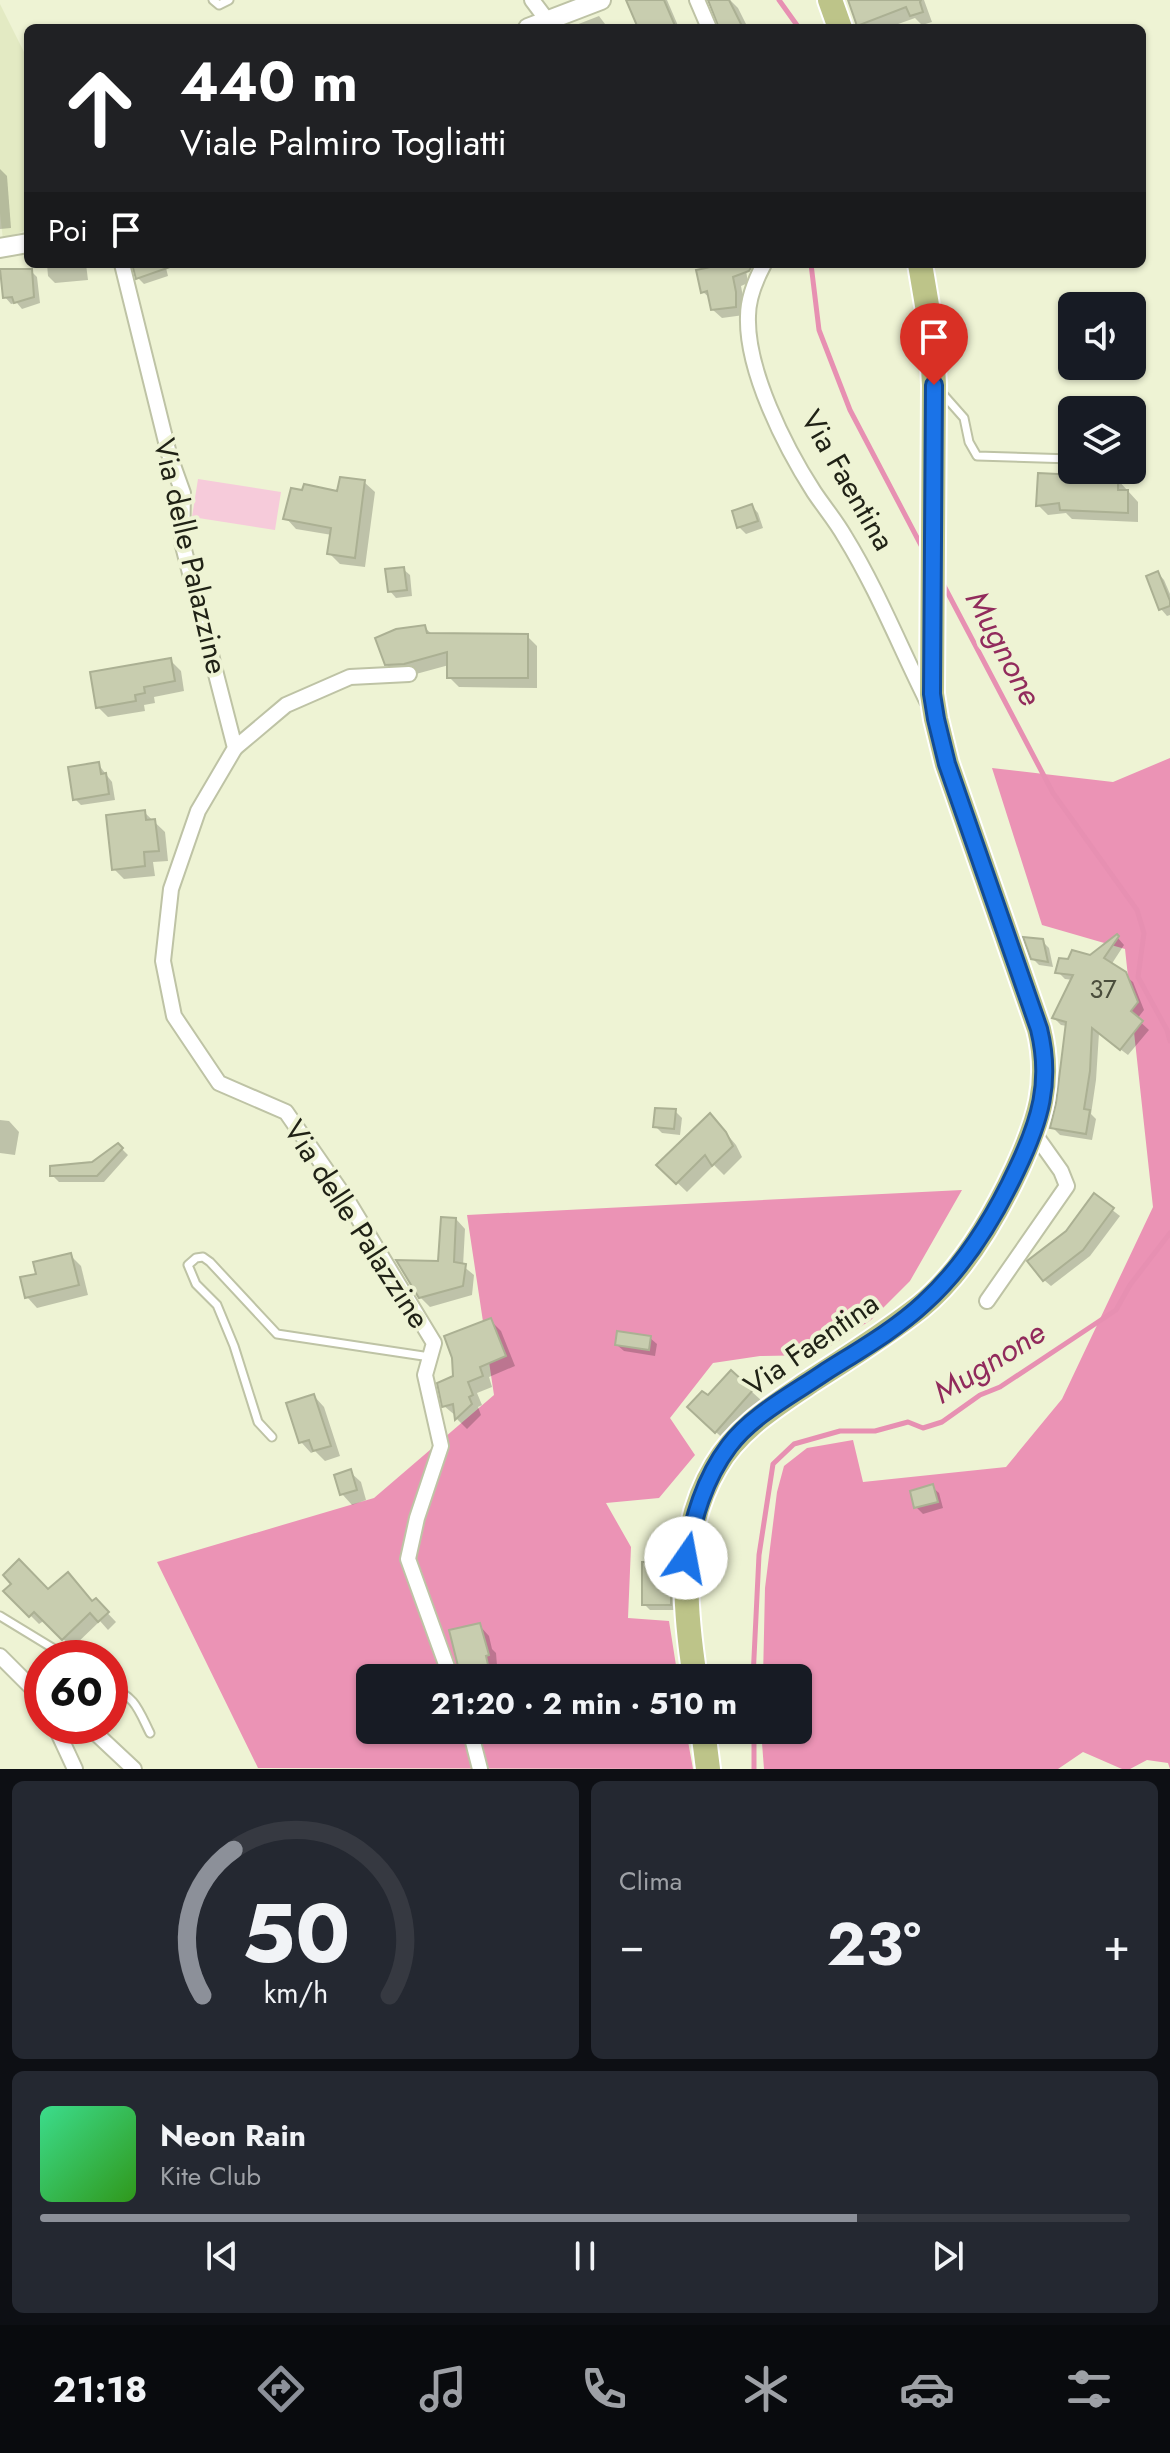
<!DOCTYPE html>
<html lang="it">
<head>
<meta charset="utf-8">
<style>
	:root { --surface:#171b24; --page:#242831; --text:#f1f3f6; --muted:#9ea1a6; --line:#363941; --accent:#8c9099 }
	body { margin:0; font-family:Jost,sans-serif; background:var(--page); color:var(--text); height:100vh; display:flex; flex-direction:column; font-size:30px; white-space:nowrap }
	* { box-sizing:border-box; margin:0 }
	p { font-size:26px; color:var(--muted) }
	.icon { flex:none; width:44px; height:44px; fill:none; stroke:currentColor; stroke-width:2; stroke-linecap:round; stroke-linejoin:round }
	.map { position:relative; height:1769px; overflow:hidden }
	.side { display:flex; flex-direction:column; gap:12px; padding:12px; background:#0d0f14; flex:1 }
	.side>* { flex:none }
	.banner { position:absolute; left:24px; top:24px; width:1122px; height:244px; border-radius:12px; box-shadow:0 2px 6px #0004; background:#202124; color:#fff; overflow:hidden }
	.controls { position:absolute; left:1058px; top:292px; display:grid; gap:16px }
	.controls a { display:grid; place-items:center; width:88px; height:88px; border-radius:12px; background:var(--surface); box-shadow:0 2px 6px #0004; font-size:40px }
	.speed { position:absolute; left:24px; top:1640px; display:flex; gap:16px; font-size:40px; font-weight:700; text-align:center }
	.speed>* { display:grid; place-content:center; width:104px; height:104px; border-radius:50%; background:var(--surface); box-shadow:0 2px 6px #0004; line-height:1 }
	.speed .limit { border:12px solid #d22; background:#fff; color:#111 }
	.pin { position:absolute; display:grid; place-items:center; width:68px; height:68px; color:#fff; margin:-82px -34px; border-radius:50% 50% 50% 0; rotate:-45deg; box-shadow:0 0 8px #0007 }
	.pin .icon { rotate:45deg }
	.me { position:absolute; width:88px; margin:-44px; rotate:12deg; stroke-linejoin:round; filter:drop-shadow(0 0 6px #0008) }
	.turn { display:flex; align-items:center; gap:28px; height:168px; padding:0 24px; font-size:36px }
	.turn .icon { width:104px; height:104px; stroke-width:2.5 }
	.turn b { display:block; font-size:56px; line-height:68px }
	.then { display:flex; align-items:center; height:76px; padding:0 24px; background:#0003; gap:16px; font-size:30px }
	.big { font-size:60px; font-weight:700; line-height:1.1 }
	.side .tile { flex:1; display:flex; flex-direction:column; justify-content:center; gap:12px; min-width:0; padding:0 28px; border-radius:12px; background:var(--page) }
	.side .dial { align-items:center; gap:0 }
	.dial svg { height:208px; overflow:visible; fill:none; stroke:var(--line); stroke-width:7; stroke-linecap:round; text-anchor:middle }
	.dial text { fill:var(--text); stroke:none }
	.song { display:flex; align-items:center; gap:24px }
	.cover { width:96px; height:96px; border-radius:12px; background:linear-gradient(135deg,hsl(150 70% 55%),hsl(110 70% 35%)) }
	.played { height:8px; border-radius:4px; background:linear-gradient(90deg,var(--accent) 75%,var(--line) 75%) }
	.keys { display:flex; justify-content:space-around; direction:ltr }
	.heat { display:flex; justify-content:space-between; align-items:center; font-size:44px; direction:ltr }
	.side .tiles { flex:1; display:grid; gap:12px; grid-template-columns:1fr 1fr }
	.tile:last-child { grid-column:span 2 }
	.trip { position:absolute; left:356px; top:1664px; width:456px; height:80px; border-radius:12px; background:var(--surface); box-shadow:0 2px 6px #0004; font-weight:700; line-height:80px; text-align:center }
	.tab-bar { display:flex; height:128px; justify-content:space-around; align-items:center; background:#090b0e; color:var(--muted) }
	.tab-bar .icon { width:56px; height:56px }
	.tab-bar .current { color:var(--accent) }
	.tab-bar b { font-size:36px; color:var(--text) }
	.map>svg:first-child { display:block }
	.built { fill:#e3eac3 }
	.green { fill:#f6cbda }
	.forest { fill:#eb93b5 }
	.shadow { fill:#0003 }
	.lines { fill:none; stroke-linecap:round; stroke-linejoin:round }
	.stream { stroke:#e790b2; stroke-width:5 }
	.building { fill:#c8cdaf; stroke:#abb093; stroke-width:2 }
	.service-casing { stroke:#bec3a5; stroke-width:11 }
	.minor-casing { stroke:#bec3a5; stroke-width:18 }
	.tertiary-casing { stroke:#bec3a5; stroke-width:22 }
	.primary-casing { stroke:#fff; stroke-width:28 }
	.service { stroke:#fff; stroke-width:7 }
	.minor { stroke:#fff; stroke-width:14 }
	.tertiary { stroke:#fff; stroke-width:18 }
	.primary { stroke:#bdc489; stroke-width:24 }
	.route-casing { stroke:#114b97; stroke-width:20 }
	.route { stroke:#1a73e8; stroke-width:14 }
	.labels { text-anchor:middle; dominant-baseline:central; stroke-width:8; stroke-linejoin:round; paint-order:stroke }
	.number-label { font-size:26px; fill:#4a4d3c }
	.street-label { font-size:30px; fill:#202216; stroke:#eef3d4 }
	.water-label { font-size:32px; font-style:italic; fill:#912b5c; stroke:#eef3d4 }
</style>
</head>
<body>
<div class="map">
<svg width="1170" height="1769" viewBox="0 0 1170 1769">
	<rect width="100%" height="100%" fill="#eef3d4"/>
	<path class="built" d="M0 4 28 60V229L3 240 0 213Z"/>
	<path class="green" d="M198 479 281 492 275 530 192 517Z"/>
	<g class="forest">
		<path d="M1170 758V1769L1168 1763 1147 1760 1130 1769H1122L1083 1752 1058 1769H764L761 1730H798V1678H763L765 1588 777 1492 784 1466 807 1448 853 1440 863 1482 1006 1467 1062 1399 1153 1207 1125 949 1042 925 992 768 1113 782Z"/>
		<path d="M962 1190 910 1281 871 1320 817 1355 760 1356 713 1363 670 1418 695 1455 659 1498 606 1503 631 1547 628 1618 669 1621 678 1678H370V1730H686L693 1769 258 1768 157 1562 374 1498 494 1395 467 1215Z"/>
	</g>
	<g class="shadow">
		<path d="M628 0H667L679 28H641Z"/>
		<path d="M713 0H730L738 8 748 28H720Z"/>
		<path d="M853 0H924L932 22 922 25 915 18 887 28H862L858 25Z"/>
		<path d="M599 16 608 28H577L576 25Z"/>
		<path d="M0 169 7 176 11 228 0 229Z"/>
		<path d="M47 264H86L88 280 55 283 48 276Z"/>
		<path d="M134 264H165L168 276 144 284 138 278Z"/>
		<path d="M720 264H745L748 283 741 286 744 302V315L722 318 713 310 711 299 703 292 721 267Z"/>
		<path d="M0 271H31L37 277 40 303 22 309 17 303 11 304 5 297Z"/>
		<path d="M1117 479 1138 502V522L1072 519 1066 513 1048 515 1038 505Z"/>
		<path d="M364 482 375 492 365 567 340 564 329 553 332 535 296 529 286 518Z"/>
		<path d="M752 506 758 513 763 528 746 534 739 527Z"/>
		<path d="M403 569 410 575 412 596 396 598 390 591Z"/>
		<path d="M1158 573 1164 580 1170 594V615L1167 616 1161 609Z"/>
		<path d="M424 627 433 635 527 636 537 646V688L459 687 449 677V665L416 674 397 675 386 664Z"/>
		<path d="M170 660 181 671 184 691 154 697 155 703 144 705 145 711 108 717 98 707Z"/>
		<path d="M98 764 112 782 115 800 81 805 75 799Z"/>
		<path d="M144 812 165 832 168 861 153 862 155 876 124 879 114 869Z"/>
		<path d="M1117 937 1124 945 1111 965 1133 982 1144 1010 1137 1019 1149 1030 1128 1055 1099 1033 1096 1080 1091 1114 1096 1119 1092 1140 1060 1135 1052 1127 1058 1103 1067 1026 1061 1025 1054 1018 1073 980 1065 979 1058 972 1090 957Z"/>
		<path d="M1042 941 1049 948 1053 967 1039 965 1032 958Z"/>
		<path d="M675 1111 682 1118 680 1135 662 1133 655 1126Z"/>
		<path d="M0 1120 9 1121 19 1132 15 1155 0 1153Z"/>
		<path d="M720 1126 736 1145 742 1157 724 1175 714 1165 687 1192 659 1165Z"/>
		<path d="M118 1145 128 1155 104 1182H59L52 1175 93 1164Z"/>
		<path d="M1094 1196 1120 1216 1090 1256 1051 1286 1044 1280 1067 1232Z"/>
		<path d="M456 1219 465 1229 463 1266 474 1275 472 1295 430 1307 420 1297 440 1263Z"/>
		<path d="M70 1255 81 1266 88 1295 37 1308 27 1297 38 1275Z"/>
		<path d="M491 1321 501 1331 515 1366 489 1377 492 1387 477 1393 482 1405 478 1407 481 1415 467 1429 457 1419 456 1416 444 1406 455 1378Z"/>
		<path d="M650 1338 657 1344 655 1356 624 1351 617 1345Z"/>
		<path d="M731 1373 762 1401 726 1441 700 1418Z"/>
		<path d="M314 1396 324 1407 340 1456 325 1461 315 1451 311 1453 301 1442Z"/>
		<path d="M350 1472 361 1482 366 1500 352 1505 342 1494Z"/>
		<path d="M932 1487 939 1493 943 1508 923 1514 916 1507Z"/>
		<path d="M670 1564 677 1570V1610H650L644 1604Z"/>
		<path d="M6 1591 48 1592 93 1603 96 1601 116 1622 108 1630 100 1621 72 1648 45 1620 39 1624Z"/>
		<path d="M479 1625 489 1636 492 1649 496 1653 498 1678H463Z"/>
	</g>
	<g class="lines">
		<g class="stream">
			<path d="M779 0 799 28"/>
			<path d="M811 264 819 330 850 410 923 549"/>
			<path d="M942 582 1053 793 1137 910 1144 933 1138 977 1167 1030 1170 1041"/>
			<path d="M753 1678 759 1555 773 1464 794 1444 840 1431H875L908 1422 923 1428 942 1422 980 1395 1000 1387 1116 1310 1130 1285 1170 1233"/>
			<path d="M754 1730V1769"/>
		</g>
	</g>
	<g class="building">
		<path d="M626 0H664L676 28H638Z"/>
		<path d="M708 0H729L743 28H719Z"/>
		<path d="M848 0H921L920 2 923 12 910 16 906 7 857 26Z"/>
		<path d="M132 264H172L173 266 136 279Z"/>
		<path d="M725 264H753L749 271 733 277 736 292V307L711 310 707 291 701 293 696 270Z"/>
		<path d="M0 269H32L34 297 14 303 12 297 3 298Z"/>
		<path d="M1038 473 1118 477V490H1128V513L1060 510 1059 503 1036 506Z"/>
		<path d="M340 477 365 480 355 558 327 554 331 528 283 519 291 488 302 490 304 484 337 491Z"/>
		<path d="M752 504 758 521 737 528 732 511Z"/>
		<path d="M404 567 407 590 388 592 385 569Z"/>
		<path d="M1158 571 1170 601V606L1159 610 1146 576Z"/>
		<path d="M425 625 427 633 528 634V678H447V652L404 664 385 665 375 638 396 629Z"/>
		<path d="M171 658 175 681 144 687 145 693 135 695 136 701 96 708 90 672Z"/>
		<path d="M99 762 101 774 106 773 109 794 73 800 68 767Z"/>
		<path d="M145 810 146 820 155 819 159 851 144 852 145 866 112 870 106 815Z"/>
		<path d="M1117 934 1119 936 1104 958 1126 972 1138 1002 1131 1011 1143 1021 1120 1050 1092 1028 1090 1071 1084 1109 1090 1110 1086 1134 1050 1128 1056 1103 1066 1022 1052 1018 1073 975 1055 973 1059 958 1068 959 1072 950 1090 955Z"/>
		<path d="M1023 937 1043 939 1048 962 1031 959Z"/>
		<path d="M655 1108 676 1109 674 1129 653 1127Z"/>
		<path d="M710 1113 726 1132 733 1146 712 1166 705 1155 676 1184 656 1165Z"/>
		<path d="M118 1143 123 1148 97 1176H50V1166L92 1162Z"/>
		<path d="M1094 1193 1114 1208 1083 1250 1043 1281 1027 1261 1066 1231Z"/>
		<path d="M441 1217 456 1218 454 1262 466 1264 463 1286 419 1298 396 1260 438 1261Z"/>
		<path d="M71 1253 79 1285 25 1298 20 1277 36 1274 33 1262Z"/>
		<path d="M491 1318 506 1356 480 1367 483 1376 468 1382 473 1395 469 1397 472 1404 455 1420 453 1404 442 1407 437 1383 453 1376 452 1358 444 1336Z"/>
		<path d="M617 1331 651 1336 649 1350 615 1345Z"/>
		<path d="M731 1370 753 1390 715 1433 687 1407 702 1391 708 1395Z"/>
		<path d="M314 1394 331 1446 313 1451 309 1440 299 1443 286 1403Z"/>
		<path d="M351 1469 357 1490 340 1495 334 1475Z"/>
		<path d="M933 1484 938 1502 914 1508 910 1491Z"/>
		<path d="M19 1559 48 1589 68 1572 92 1601 96 1598 109 1612 98 1622 90 1613 62 1640 34 1612 29 1617 3 1591 11 1584 3 1575Z"/>
		<rect x="642" y="1562" width="29" height="43"/>
		<path d="M480 1623 489 1655 486 1656 491 1678H461L449 1630Z"/>
	</g>
	<g class="lines">
		<g class="service-casing">
			<g id="service">
				<path d="M213 0 219 5 229 0"/>
				<path d="M941 392 964 418 969 442 977 456 1072 459"/>
				<path d="M272 1437 258 1422 234 1346 217 1305 196 1284 188 1265 196 1258 203 1257 210 1262 277 1334 430 1357"/>
				<path d="M0 1616 69 1658"/>
				<path d="M110 1688C135 1695 139 1711 150 1733"/>
			</g>
		</g>
		<g class="minor-casing">
			<g id="minor">
				<path d="M532 0 547 20"/>
				<path d="M697 0 709 28"/>
				<path d="M122 264 169 454 183 493 182 542 235 748 198 811 171 889 163 961 174 1016 219 1083 286 1112 349 1203 434 1343 425 1375 441 1446 417 1518 408 1559 451 1678"/>
				<path d="M764 264C756 279 748 298 748 316 746 370 785 447 814 492 824 507 836 521 845 537 877 589 900 647 927 701"/>
				<path d="M235 748 286 705 350 677 409 674"/>
				<path d="M987 1301 1067 1186 1061 1171 1034 1133"/>
				<path d="M0 1656 35 1691 42 1704"/>
				<path d="M55 1726 75 1769"/>
				<path d="M88 1726 134 1769"/>
				<path d="M470 1730 480 1769"/>
			</g>
		</g>
		<g class="tertiary-casing">
			<g id="tertiary">
				<path d="M528 28 601 0"/>
				<path d="M0 248 28 243"/>
			</g>
		</g>
		<g class="primary-casing">
			<g id="primary">
				<path d="M830 0 840 28"/>
				<path d="M695 1678C684 1606 677 1531 716 1466 738 1428 775 1406 810 1382 847 1358 886 1334 920 1307 963 1272 994 1218 1017 1169 1039 1121 1052 1082 1039 1029L947 764 936 719 932 694 934 385 931 329 920 264"/>
				<path d="M703 1730 708 1769"/>
			</g>
		</g>
		<use href="#service" class="service"/>
		<use href="#minor" class="minor"/>
		<use href="#tertiary" class="tertiary"/>
		<use href="#primary" class="primary"/>
	</g>
	<g class="lines">
		<g class="route-casing">
			<path id="route" d="M686 1558C693 1519 704 1479 729 1446 752 1415 793 1394 825 1372 858 1351 895 1330 924 1303 965 1266 994 1218 1017 1169 1040 1121 1052 1082 1039 1029L947 764 936 719 932 694 934 385"/>
		</g>
		<use href="#route" class="route"/>
	</g>
	<g class="labels">
		<g class="number-label">
			<text x="1103" y="989">37</text>
		</g>
		<g class="street-label">
			<text transform="translate(848 480) rotate(60)">Via Faentina</text>
			<text transform="translate(191 556) rotate(77)">Via delle Palazzine</text>
			<text transform="translate(357 1224) rotate(57)">Via delle Palazzine</text>
			<text transform="translate(811 1344) rotate(-35)">Via Faentina</text>
		</g>
		<g class="water-label">
			<text transform="translate(1004 648) rotate(62)">Mugnone</text>
			<text transform="translate(989 1362) rotate(-32)">Mugnone</text>
		</g>
	</g>
</svg>
<div class="controls">
<a><svg class="icon" aria-label="sound" viewBox="0 0 24 24"><path d="M4 9h4l5-4v14l-5-4H4zM17 9q2 3 0 6"/></svg></a>
<a><svg class="icon" aria-label="layers" viewBox="0 0 24 24"><path d="M12 4l9 5-9 5-9-5zM3 14l9 5 9-5"/></svg></a>
</div>
<div class="speed"><div class="limit">60</div></div>
<div class="pin" style="left:934px;top:385px;background:#d93025"><svg class="icon" aria-label="arrive" viewBox="0 0 24 24"><path d="M6 21V4h12l-3 4 3 4H6"/></svg></div>
<svg class="me" style="left:686px;top:1558px" viewBox="-20 -20 40 40"><circle r="19" fill="#fff"/><path d="M0-13L10 11 0 6-10 11z" fill="#1a73e8"/></svg>
<div class="trip">21:20 · 2 min · 510 m</div>
<div class="banner">
<div class="turn"><svg class="icon" aria-label="ahead" viewBox="0 0 24 24"><path d="M12 20V5M6 11l6-6 6 6"/></svg><div><b>440 m</b>Viale Palmiro Togliatti</div></div>
<div class="then">Poi<svg class="icon" aria-label="arrive" viewBox="0 0 24 24"><path d="M6 21V4h12l-3 4 3 4H6"/></svg></div>
</div>
</div>
<section class="side">
<div class="tiles">
<div class="tile dial"><svg viewBox="0 0 100 80">
<path d="M14 69A42 42 0 1 1 86 69"/>
<path d="M14 69A42 42 0 0 1 26 13" stroke="#8c9099"/>
<text x="50" y="56" font-size="32" font-weight="700">50</text>
<text x="50" y="72" font-size="11">km/h</text>
</svg></div>
<div class="tile"><p>Clima</p>
<div class="heat"><a>−</a><b class="big">23°</b><a>+</a></div>
</div>
<div class="tile">
<div class="song"><i class="cover"></i><div><b>Neon Rain</b><p>Kite Club</p></div></div>
<div class="played"></div>
<div class="keys"><svg class="icon" aria-label="previous" viewBox="0 0 24 24"><path d="M18 5L8 12l10 7zM5 5v14"/></svg><svg class="icon" aria-label="pause" viewBox="0 0 24 24"><path d="M8 5v14M16 5v14"/></svg><svg class="icon" aria-label="next" viewBox="0 0 24 24"><path d="M6 5l10 7-10 7zM19 5v14"/></svg></div>
</div>
</div>
</section>
<nav class="tab-bar">
<b>21:18</b>
<svg class="icon current" aria-label="directions" viewBox="0 0 24 24"><path d="M12 3l9 9-9 9-9-9zM9 14v-3h6M13 9l2 2-2 2"/></svg>
<svg class="icon" aria-label="music" viewBox="0 0 24 24"><path d="M9 18V5l10-2v13"/><circle cx="6" cy="18" r="3"/><circle cx="16" cy="16" r="3"/></svg>
<svg class="icon" aria-label="phone" viewBox="0 0 24 24"><path d="M5 4h4l2 5-3 2q2 4 5 5l2-3 5 2v4C11 20 4 13 5 4z"/></svg>
<svg class="icon" aria-label="climate" viewBox="0 0 24 24"><path d="M12 3v18M4 7l16 10M4 17L20 7"/></svg>
<svg class="icon" aria-label="car" viewBox="0 0 24 24"><path d="M5 17H2v-5l4-1 3-4h7l3 4 3 1v5h-3M9 17h6M6 11h13"/><circle cx="7" cy="17" r="2"/><circle cx="17" cy="17" r="2"/></svg>
<svg class="icon" aria-label="filters" viewBox="0 0 24 24"><path d="M4 7h16M4 17h16"/><circle cx="9" cy="7" r="2"/><circle cx="15" cy="17" r="2"/></svg>
</nav>
</body>
</html>
